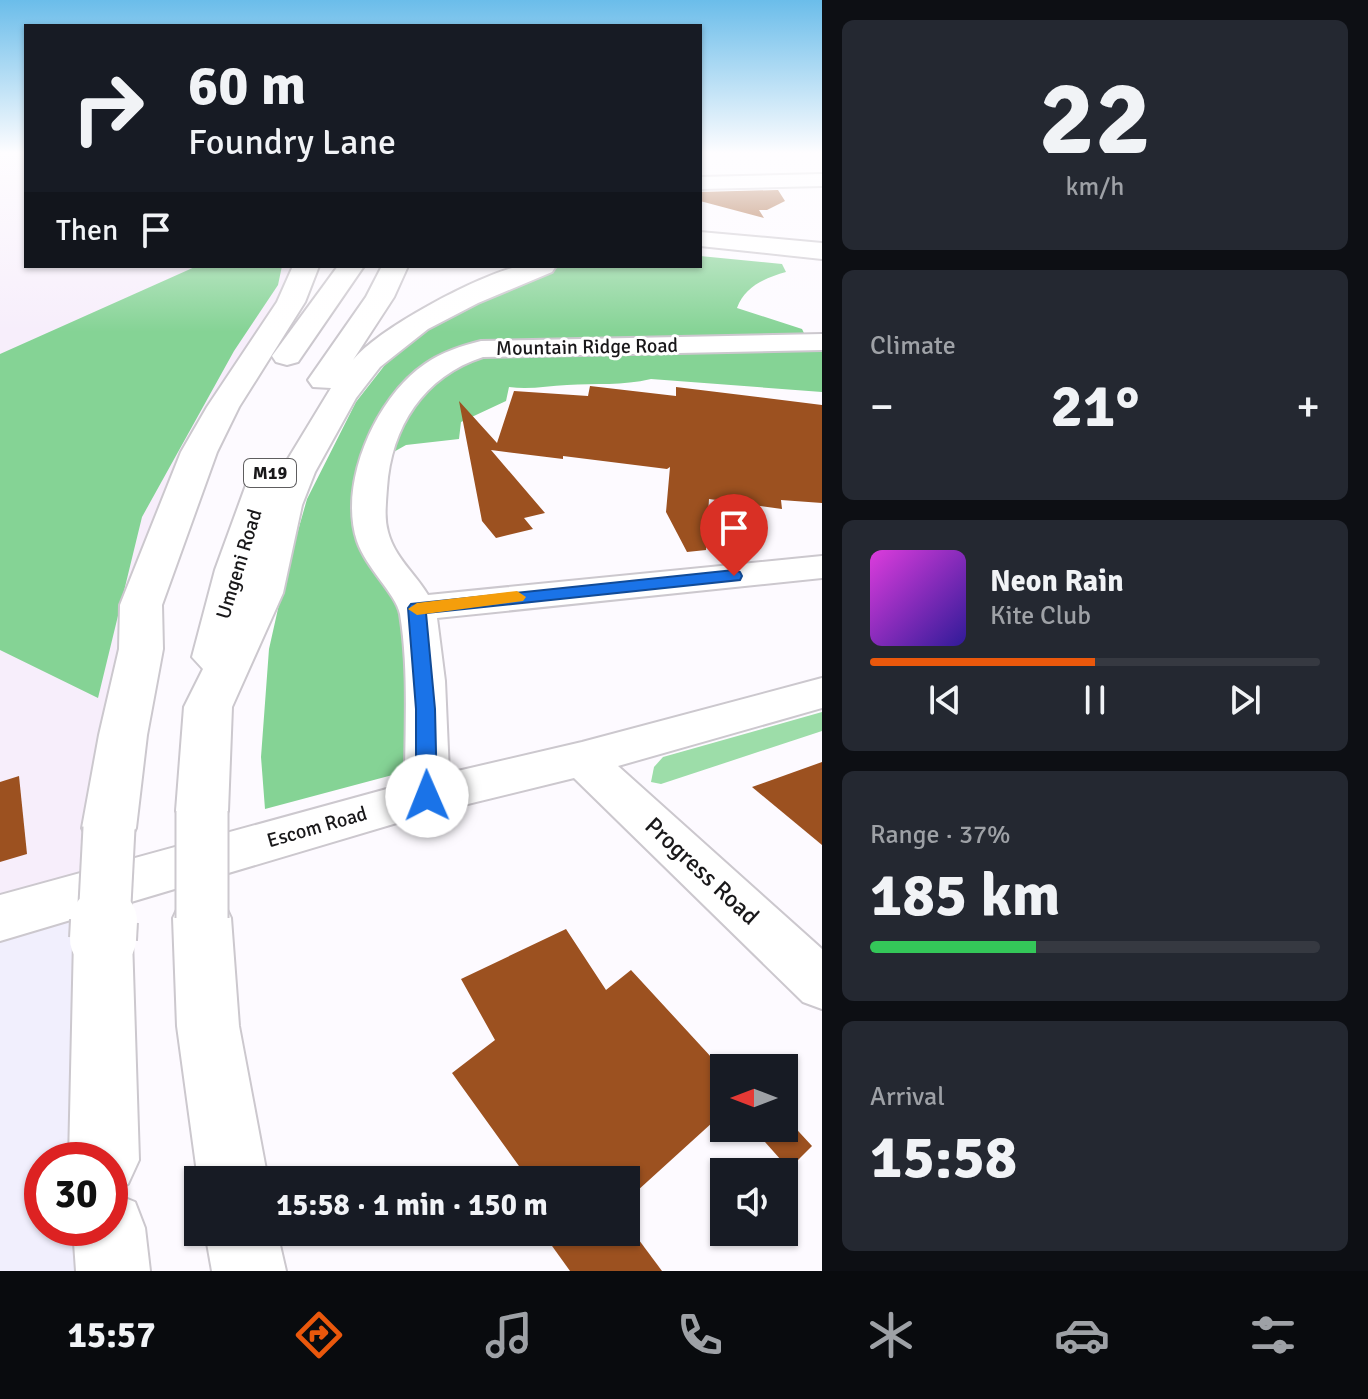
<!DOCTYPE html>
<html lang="en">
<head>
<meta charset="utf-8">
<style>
	:root { --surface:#171b24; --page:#242831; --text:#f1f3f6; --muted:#9ea1a6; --line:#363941; --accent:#ea580c }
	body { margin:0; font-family:Signika,sans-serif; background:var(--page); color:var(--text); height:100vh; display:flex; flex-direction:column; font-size:30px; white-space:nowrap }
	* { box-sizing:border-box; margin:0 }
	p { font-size:26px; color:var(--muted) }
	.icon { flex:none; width:44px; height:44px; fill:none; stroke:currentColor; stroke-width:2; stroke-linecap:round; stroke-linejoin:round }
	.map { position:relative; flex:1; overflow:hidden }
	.sheet { display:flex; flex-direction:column; gap:20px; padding:20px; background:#0d0f14; width:546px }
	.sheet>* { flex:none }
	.guide { position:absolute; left:24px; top:24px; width:678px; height:244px; border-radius:0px; box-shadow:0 2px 6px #0004; background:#171b24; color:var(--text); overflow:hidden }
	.needle { width:52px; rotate:270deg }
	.tools { position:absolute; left:710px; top:1054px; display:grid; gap:16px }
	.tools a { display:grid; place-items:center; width:88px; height:88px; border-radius:0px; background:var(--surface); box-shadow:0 2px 6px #0004; font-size:40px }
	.speed { position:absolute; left:24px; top:1142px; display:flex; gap:16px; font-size:40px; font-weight:700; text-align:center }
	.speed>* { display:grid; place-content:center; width:104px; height:104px; border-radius:50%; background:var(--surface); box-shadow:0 2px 6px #0004; line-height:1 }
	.speed .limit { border:12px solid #d22; background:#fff; color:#111 }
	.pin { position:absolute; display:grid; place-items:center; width:68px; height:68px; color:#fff; margin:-82px -34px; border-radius:50% 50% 50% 0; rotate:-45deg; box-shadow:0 0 8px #0007 }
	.pin .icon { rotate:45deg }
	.me { position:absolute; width:88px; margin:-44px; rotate:359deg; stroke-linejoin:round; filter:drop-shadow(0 0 6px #0008) }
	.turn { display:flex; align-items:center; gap:28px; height:168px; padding:0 32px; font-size:36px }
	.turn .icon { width:104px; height:104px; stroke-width:2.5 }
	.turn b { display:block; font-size:56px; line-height:68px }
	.then { display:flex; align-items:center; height:76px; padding:0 32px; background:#0003; gap:16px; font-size:30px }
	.big { font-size:60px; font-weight:700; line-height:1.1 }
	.sheet .card { flex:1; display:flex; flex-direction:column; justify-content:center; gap:12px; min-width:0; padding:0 28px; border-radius:12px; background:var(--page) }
	.sheet .dial { align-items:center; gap:0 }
	.dial b { font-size:104px; line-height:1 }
	.song { display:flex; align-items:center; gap:24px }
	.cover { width:96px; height:96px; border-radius:12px; background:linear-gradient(135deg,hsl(300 70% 55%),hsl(250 70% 35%)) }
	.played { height:8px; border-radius:4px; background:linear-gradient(90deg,var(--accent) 50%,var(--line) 50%) }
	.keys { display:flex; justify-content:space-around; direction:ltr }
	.heat { display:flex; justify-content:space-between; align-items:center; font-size:44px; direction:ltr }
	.charge { height:12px; border-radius:6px; background:linear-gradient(90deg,#34c759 37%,var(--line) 0) }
	.trip { position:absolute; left:184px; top:1166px; width:456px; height:80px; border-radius:0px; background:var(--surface); box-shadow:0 2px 6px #0004; font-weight:700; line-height:80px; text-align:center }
	.dock { display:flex; height:128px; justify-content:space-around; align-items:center; background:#090b0e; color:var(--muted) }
	.dock .icon { width:56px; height:56px }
	.dock .current { color:var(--accent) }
	.dock b { font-size:36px; color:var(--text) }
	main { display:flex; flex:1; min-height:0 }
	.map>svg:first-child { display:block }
	.built { fill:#f7eefb }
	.industrial { fill:#f1effd }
	.green { fill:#9ddda9 }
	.forest { fill:#85d395 }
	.building { fill:#9c5120 }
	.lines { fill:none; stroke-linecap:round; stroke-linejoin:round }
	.minor-casing { stroke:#ccc8ce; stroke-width:4 }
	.major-casing { stroke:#ccc8ce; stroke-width:4 }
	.highway-casing { stroke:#ccc8ce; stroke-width:4 }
	.minor { fill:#fff; fill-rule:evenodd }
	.major { fill:#fff; fill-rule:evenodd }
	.highway { fill:#fff; fill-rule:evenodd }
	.highway-bridge-far1-casing { stroke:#ccc8ce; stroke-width:55; stroke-linecap:butt }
	.highway-bridge-casing { stroke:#ccc8ce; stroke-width:70; stroke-linecap:butt }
	.highway-bridge-far1 { stroke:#fff; stroke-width:51 }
	.highway-bridge { stroke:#fff; stroke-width:66 }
	.route { fill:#1a73e8; stroke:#114b97; stroke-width:2 }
	.slow { fill:#f59e0b }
	.labels { text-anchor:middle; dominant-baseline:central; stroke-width:6; stroke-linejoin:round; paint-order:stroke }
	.shield { fill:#fff; stroke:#5e5d5f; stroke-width:2 }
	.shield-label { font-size:18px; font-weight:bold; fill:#19181a }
	.street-label { font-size:20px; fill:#19181a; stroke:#fff }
	.near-street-label { font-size:24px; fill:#19181a; stroke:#fff }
</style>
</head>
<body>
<main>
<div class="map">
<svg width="822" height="1271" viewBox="0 0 822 1271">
	<rect width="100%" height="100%" fill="#fdfaff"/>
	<path class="built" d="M0 154H26V266H304L172 515 103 890 0 920Z"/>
	<path class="industrial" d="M103 890 99 1160H42V1228H104L107 1271H0V920Z"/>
	<path class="green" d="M822 712V731L661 784 651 782 654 767 663 757Z"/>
	<g class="forest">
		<path d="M700 256 782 264 786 272C765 278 745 286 737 308L802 329 805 335H822V392L651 379C622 386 596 383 567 385 547 386 529 390 509 387L506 401 461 422 459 439 406 445 376 462 371 484 405 589 408 761 400 773 265 809 261 757 269 649 286 573 307 499 356 402 388 361 430 329 515 284 561 266H700Z"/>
		<path d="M197 266H282L278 285 234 351 142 517 98 698 0 650V354Z"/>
	</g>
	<g class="building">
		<path d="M778 190 785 201 767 210H759L764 218 700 201V192Z"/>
		<path d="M590 386 676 396V387L822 405V503L781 500 782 509 709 499 706 550 687 552 666 512 670 467 667 469 563 456V459L491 450 545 513 524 518 533 529 496 538 482 521 459 401 497 443 514 391 588 396Z"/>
		<path d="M822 762V845L752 787Z"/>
		<path d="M19 776 27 854 0 862V782Z"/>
		<path d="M566 929 606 990 631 970 724 1071V1112L626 1201V1180H529L452 1073 495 1040 461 979Z"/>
		<path d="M788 1120 812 1146 789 1169 765 1142 779 1128H784Z"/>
		<path d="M542 1232H633L662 1271H570Z"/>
	</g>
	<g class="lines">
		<g class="minor-casing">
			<g id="minor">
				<path d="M822 174V186L700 189V177Z"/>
				<path d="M822 334V350L483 357C424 376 391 427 387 488 386 503 384 518 388 532 395 558 414 572 428 595L822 556V578L437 618 445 681 449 773 582 742 822 678V708L618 766 822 949V1009L803 1002 574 778 427 814 0 941V895L405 784C405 728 409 669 400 614 396 594 366 568 357 541 338 483 376 397 425 364 442 352 461 346 481 341Z"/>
			</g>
		</g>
		<g class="major-casing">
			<path id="major" d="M700 232 822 243V259L700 246Z"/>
		</g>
		<g class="highway-casing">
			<g id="highway">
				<path d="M293 266H319L305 302 239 407 217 452 162 605 163 649 147 735 136 828 128 844 109 850 90 844 82 828 99 735 119 649 120 605 181 452 207 407 277 302Z"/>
				<path d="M338 266H364L298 362 287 365 276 362 272 356Z"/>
				<path d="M382 266H408L394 297 353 360C379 328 477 276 519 266 530 264 544 266 556 266L552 272 478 303 428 329 380 367 356 398 315 472 302 505 283 593 232 707 228 811 221 826 202 833 183 826 176 811 184 707 203 669 192 657 215 570 246 485 251 477 264 474 277 477 331 388 313 387 308 380 366 297Z"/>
				<path d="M202 892 222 899 231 918 239 1026 268 1180H198L177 1026 173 918 182 899Z"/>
				<path d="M103 912 124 920 132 939 139 1160 128 1184 110 1192 135 1202 145 1228 150 1271H76L73 1228H110V1160H69L74 939 82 920Z"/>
				<path d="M205 1232H277L286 1271H212Z"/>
			</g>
		</g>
		<use href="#minor" class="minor"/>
		<use href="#major" class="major"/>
		<use href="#highway" class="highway"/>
		<g class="highway-bridge-far1-casing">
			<g id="highway-bridge-far1">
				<path d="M202 811V918"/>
				<path d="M104 923 109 828"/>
			</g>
		</g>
		<g class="highway-bridge-casing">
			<path id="highway-bridge" d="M103 939 104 921"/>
		</g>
		<use href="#highway-bridge-far1" class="highway-bridge-far1"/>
		<use href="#highway-bridge" class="highway-bridge"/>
	</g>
	<linearGradient id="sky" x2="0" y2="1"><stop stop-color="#6bbdea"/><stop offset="0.46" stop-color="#fefdff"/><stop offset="1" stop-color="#fefdff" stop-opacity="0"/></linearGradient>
	<rect width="822" height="332" fill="url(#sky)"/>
	<path class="route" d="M734 570 740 572 742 576 740 580 426 613 435 709 437 796 434 802 427 805 419 802 416 796V709L408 608 411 604Z"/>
	<path class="slow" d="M517 591 526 597 523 601 417 615 408 609 417 603Z"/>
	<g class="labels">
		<rect class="shield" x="244" y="459" width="52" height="28" rx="6"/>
		<g class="shield-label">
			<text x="270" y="473">M19</text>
		</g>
		<g class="street-label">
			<text transform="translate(587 347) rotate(-1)">Mountain Ridge Road</text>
			<text transform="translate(239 564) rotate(-73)">Umgeni Road</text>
			<text transform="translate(317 827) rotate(-16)">Escom Road</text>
		</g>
		<g class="near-street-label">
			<text transform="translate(702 871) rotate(43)">Progress Road</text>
		</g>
	</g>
</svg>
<div class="tools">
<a><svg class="needle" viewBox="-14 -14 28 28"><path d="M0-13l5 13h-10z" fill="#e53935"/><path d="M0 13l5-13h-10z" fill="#9ea1a6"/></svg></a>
<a><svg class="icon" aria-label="sound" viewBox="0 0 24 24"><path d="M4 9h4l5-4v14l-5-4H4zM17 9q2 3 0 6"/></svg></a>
</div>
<div class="speed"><div class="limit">30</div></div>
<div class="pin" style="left:734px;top:576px;background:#d93025"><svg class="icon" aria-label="arrive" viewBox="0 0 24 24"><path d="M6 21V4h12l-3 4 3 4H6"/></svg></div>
<svg class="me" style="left:427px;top:796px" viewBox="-20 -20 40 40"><circle r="19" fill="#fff"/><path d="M0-13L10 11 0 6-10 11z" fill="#1a73e8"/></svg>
<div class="trip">15:58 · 1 min · 150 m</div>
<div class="guide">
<div class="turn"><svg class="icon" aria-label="right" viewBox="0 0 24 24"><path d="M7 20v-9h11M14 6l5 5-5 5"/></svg><div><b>60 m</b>Foundry Lane</div></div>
<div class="then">Then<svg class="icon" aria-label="arrive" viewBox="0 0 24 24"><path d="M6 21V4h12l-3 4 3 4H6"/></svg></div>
</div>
</div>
<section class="sheet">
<div class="card dial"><b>22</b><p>km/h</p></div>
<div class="card"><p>Climate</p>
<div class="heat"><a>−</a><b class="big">21°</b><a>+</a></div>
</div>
<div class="card">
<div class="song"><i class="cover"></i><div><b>Neon Rain</b><p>Kite Club</p></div></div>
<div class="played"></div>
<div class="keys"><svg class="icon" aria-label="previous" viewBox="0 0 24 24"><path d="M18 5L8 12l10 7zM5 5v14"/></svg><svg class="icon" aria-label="pause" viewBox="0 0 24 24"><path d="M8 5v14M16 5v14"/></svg><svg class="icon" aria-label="next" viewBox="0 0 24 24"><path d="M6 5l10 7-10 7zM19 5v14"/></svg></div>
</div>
<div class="card"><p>Range · 37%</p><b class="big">185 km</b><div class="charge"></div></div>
<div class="card"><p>Arrival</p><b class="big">15:58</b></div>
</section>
</main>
<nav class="dock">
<b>15:57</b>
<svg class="icon current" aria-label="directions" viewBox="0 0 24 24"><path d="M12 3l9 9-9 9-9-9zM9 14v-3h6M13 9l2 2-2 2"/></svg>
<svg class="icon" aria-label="music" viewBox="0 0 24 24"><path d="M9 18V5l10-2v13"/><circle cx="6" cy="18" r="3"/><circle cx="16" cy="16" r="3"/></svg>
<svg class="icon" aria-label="phone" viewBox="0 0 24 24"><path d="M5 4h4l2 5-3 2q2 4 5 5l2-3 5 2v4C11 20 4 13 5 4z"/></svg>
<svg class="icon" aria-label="climate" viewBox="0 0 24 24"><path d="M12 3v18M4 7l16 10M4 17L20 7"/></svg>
<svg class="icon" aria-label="car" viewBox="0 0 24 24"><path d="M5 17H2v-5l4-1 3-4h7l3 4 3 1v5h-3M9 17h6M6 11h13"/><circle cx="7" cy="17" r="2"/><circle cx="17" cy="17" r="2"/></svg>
<svg class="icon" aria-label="filters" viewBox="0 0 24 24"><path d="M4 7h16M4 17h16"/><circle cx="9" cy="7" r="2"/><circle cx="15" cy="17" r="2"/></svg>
</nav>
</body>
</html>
